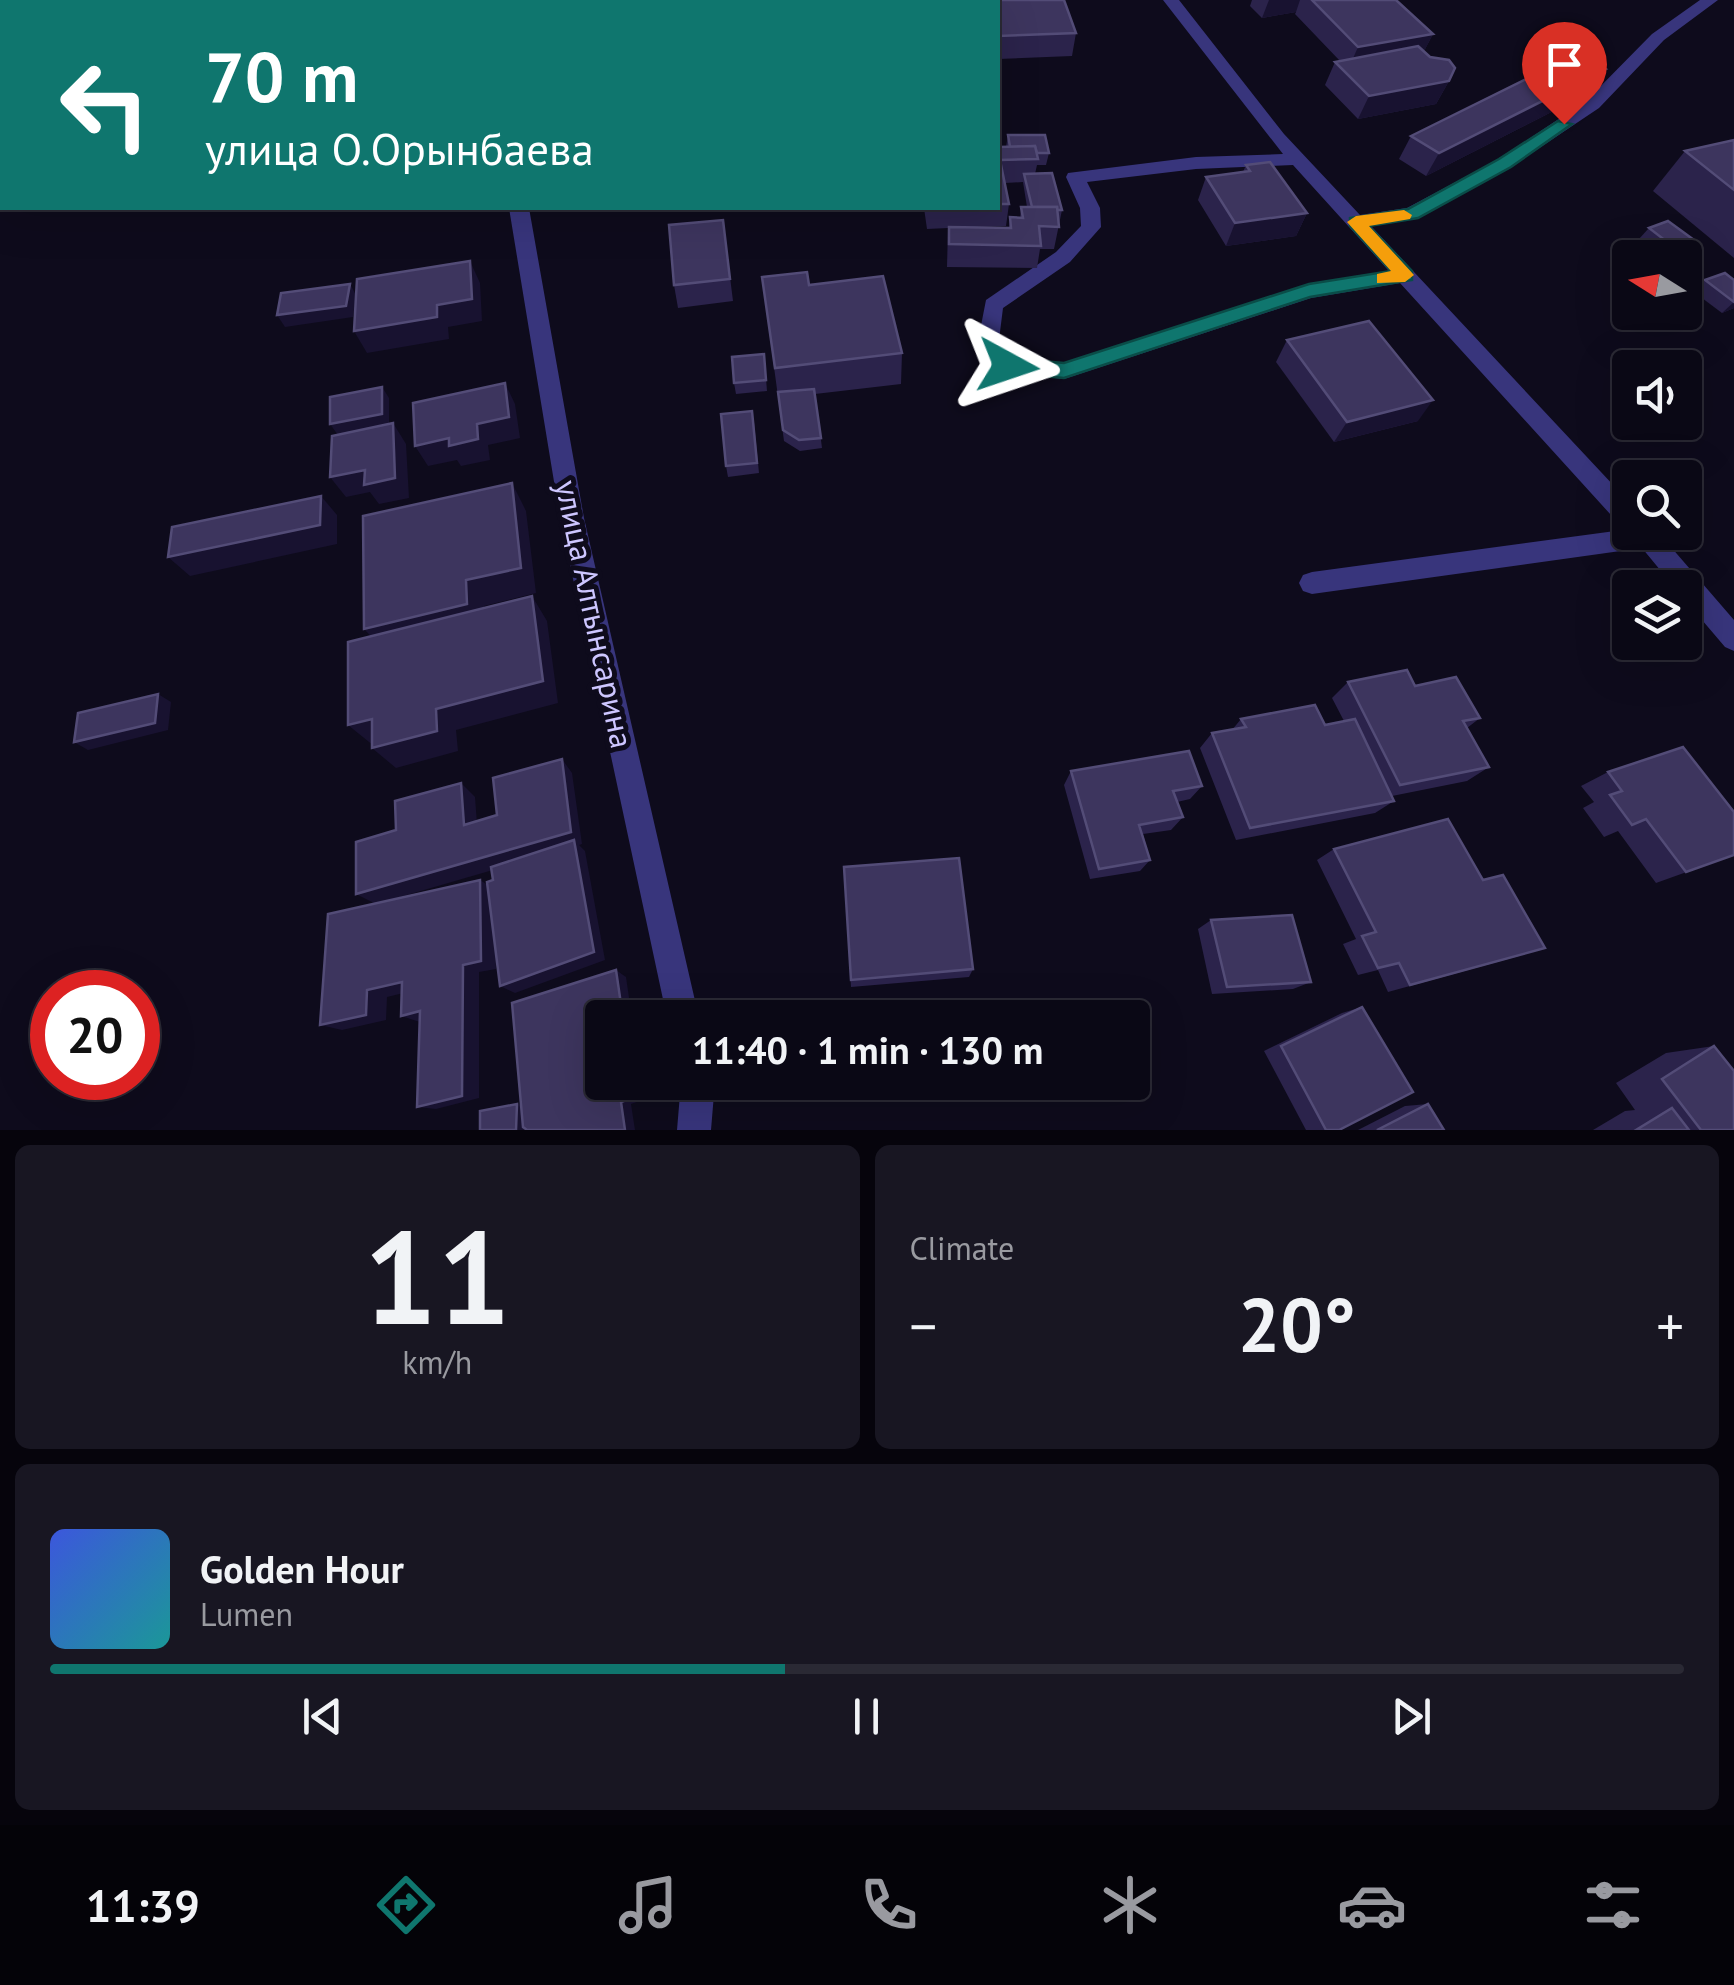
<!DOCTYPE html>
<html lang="en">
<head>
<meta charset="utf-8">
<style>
	:root { --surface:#0a0815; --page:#181622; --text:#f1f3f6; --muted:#999aa0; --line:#2a2934; --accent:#0f766e }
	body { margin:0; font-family:"PT Sans",sans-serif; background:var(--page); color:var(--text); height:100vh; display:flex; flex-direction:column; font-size:38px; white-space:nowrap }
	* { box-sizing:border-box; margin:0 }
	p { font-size:32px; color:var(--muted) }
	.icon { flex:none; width:55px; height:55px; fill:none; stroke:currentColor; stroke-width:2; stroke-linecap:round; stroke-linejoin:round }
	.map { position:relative; height:1130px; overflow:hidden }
	.side { display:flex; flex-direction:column; gap:15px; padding:15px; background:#06040c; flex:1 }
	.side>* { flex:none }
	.hud { position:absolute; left:0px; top:0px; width:1000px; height:210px; box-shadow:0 10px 40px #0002,0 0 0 2px var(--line); background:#0f766e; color:#fff; overflow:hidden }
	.needle { width:65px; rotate:281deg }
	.tools { position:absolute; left:1612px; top:240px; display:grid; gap:20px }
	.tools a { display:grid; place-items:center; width:90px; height:90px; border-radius:10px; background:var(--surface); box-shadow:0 10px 40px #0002,0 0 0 2px var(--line); font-size:50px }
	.speed { position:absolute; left:30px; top:970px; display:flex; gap:20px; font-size:50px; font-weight:700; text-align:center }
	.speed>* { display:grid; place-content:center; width:130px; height:130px; border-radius:50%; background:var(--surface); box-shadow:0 10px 40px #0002,0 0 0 2px var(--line); line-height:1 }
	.speed .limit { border:15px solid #d22; background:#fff; color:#111 }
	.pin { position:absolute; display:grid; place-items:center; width:85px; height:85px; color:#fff; margin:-102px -42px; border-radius:50% 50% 50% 0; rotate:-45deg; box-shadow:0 0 10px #0007 }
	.pin .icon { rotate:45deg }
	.me { position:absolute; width:110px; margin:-55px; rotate:95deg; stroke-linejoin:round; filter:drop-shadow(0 0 8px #0008) }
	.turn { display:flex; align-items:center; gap:35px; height:210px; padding:0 40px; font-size:45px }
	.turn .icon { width:130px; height:130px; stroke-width:2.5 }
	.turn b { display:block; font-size:70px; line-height:85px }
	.big { font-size:75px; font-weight:800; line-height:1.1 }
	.side .card { flex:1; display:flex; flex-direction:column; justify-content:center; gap:15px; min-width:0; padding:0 35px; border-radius:15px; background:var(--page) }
	.side .dial { align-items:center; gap:0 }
	.dial b { font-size:130px; line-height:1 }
	.song { display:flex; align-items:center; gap:30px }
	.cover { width:120px; height:120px; border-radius:15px; background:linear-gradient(135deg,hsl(230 70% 55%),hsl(180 70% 35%)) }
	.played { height:10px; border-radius:5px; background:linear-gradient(90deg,var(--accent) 45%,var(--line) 45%) }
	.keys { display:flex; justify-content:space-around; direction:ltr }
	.heat { display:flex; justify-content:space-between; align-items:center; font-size:55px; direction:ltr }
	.side .tiles { flex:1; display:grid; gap:15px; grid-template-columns:1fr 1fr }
	.card:last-child { grid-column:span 2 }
	.trip { position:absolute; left:585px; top:1000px; width:565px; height:100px; border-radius:10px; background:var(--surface); box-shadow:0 10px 40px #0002,0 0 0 2px var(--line); font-weight:800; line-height:100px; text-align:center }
	.tabs { display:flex; height:160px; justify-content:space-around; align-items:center; background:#040308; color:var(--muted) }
	.tabs .icon { width:70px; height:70px }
	.tabs .current { color:var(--accent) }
	.tabs b { font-size:45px; color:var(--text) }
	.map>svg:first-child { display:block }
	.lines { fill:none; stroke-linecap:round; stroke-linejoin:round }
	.minor { fill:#38357c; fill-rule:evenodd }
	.wall { fill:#2b234b; fill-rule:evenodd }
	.shaded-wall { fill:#181230 }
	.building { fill:#3d355e; stroke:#534c77; stroke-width:2.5 }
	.route { fill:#0f766e; stroke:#0a4d48; stroke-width:2.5 }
	.slow { fill:#f59e0b }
	.labels { text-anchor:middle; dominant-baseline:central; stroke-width:10; stroke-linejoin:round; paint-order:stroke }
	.street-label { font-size:32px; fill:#cdc6ff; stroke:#0e0b1c }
</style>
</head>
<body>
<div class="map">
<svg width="1734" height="1130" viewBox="0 0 1734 1130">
	<rect width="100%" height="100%" fill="#0e0b1c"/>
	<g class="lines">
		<g class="minor">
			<path d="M388 0H405L407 2H390Z"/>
			<path d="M1163 0H1179L1284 134 1360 215 1407 208 1499 159 1587 100 1652 34 1700 0H1718L1664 40 1599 108 1511 167 1419 218 1371 226 1630 503V529L1621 526 1400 283 1311 298 1064 379 1000 372 976 351 986 300 1056 252 1081 226 1080 208 1066 177 1068 173 1196 157 1283 154ZM1293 165 1389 271 1309 284 1064 363 1013 358 998 348 1003 308 1070 262 1101 227 1100 208 1087 182 1196 169Z"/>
			<path d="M509 208H529L584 518 699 1018H667L560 518Z"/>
			<path d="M1630 529V532H1658L1734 620V651L1725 647 1685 600V588H1675L1642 548 1312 594 1303 591 1299 583 1303 575 1312 572Z"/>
			<path d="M681 1082H715L711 1130H677Z"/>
		</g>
	</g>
	<g class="wall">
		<path d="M0 0H73L74 2H2V45L0 47Z"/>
		<path d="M985 0H1064L1076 33 1072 56 998 59V2H984Z"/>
		<path d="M1252 0H1396L1433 34 1424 51 1449 81 1436 104 1358 119 1325 85 1335 62 1340 61 1295 14 1296 12 1262 18 1250 6Z"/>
		<path d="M1606 69 1591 92 1426 176 1399 159 1411 136Z"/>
		<path d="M1008 135 1049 153 1046 165H1037L1035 174 1062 210 1054 249H1040L1037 268 947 267 948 228 927 229 924 208H998V146V147H1006ZM1023 182 1027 207H1021L1020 218 1010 217 1009 228 974 227 1006 226 1009 204 1005 183Z"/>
		<path d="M1734 140V258L1653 191 1685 151Z"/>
		<path d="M1246 165 1307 213 1296 236 1226 246 1198 200 1206 177 1243 172Z"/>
		<path d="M723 220 733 301 678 308 674 285Z"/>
		<path d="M1649 228 1684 252 1669 258H1662L1639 239Z"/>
		<path d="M1705 280H1734V308L1722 313 1694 292Z"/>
		<path d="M809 285 902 353 901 384 815 394 822 448 800 451 784 441 766 308Z"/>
		<path d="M1287 340 1418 421 1334 442 1276 362Z"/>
		<path d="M764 354 767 391 736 394 734 383Z"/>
		<path d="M754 422 759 473 728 477 726 466Z"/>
		<path d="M1348 682 1415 686 1480 718 1467 728 1489 767 1467 781 1392 796 1394 801 1375 813 1236 840 1200 748 1212 733 1232 730 1241 719 1325 725 1344 721 1332 698Z"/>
		<path d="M1071 771 1202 786 1190 799 1177 802 1183 817 1171 830 1143 834 1150 860 1140 871 1090 879 1064 785Z"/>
		<path d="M1608 772 1734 855 1656 883 1618 831 1604 837 1583 808 1594 802 1581 786Z"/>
		<path d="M1334 849 1519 956 1388 992 1378 970 1358 975 1343 944 1356 939 1317 860Z"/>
		<path d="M844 867 973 969 969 977 851 987Z"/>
		<path d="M1211 920 1311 982 1293 989 1212 994 1198 929Z"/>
		<path d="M1362 1007 1339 1130H1306L1264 1051 1342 1013Z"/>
		<path d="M1714 1046 1734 1130H1593L1625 1111 1635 1110 1616 1083 1666 1053Z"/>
		<path d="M1428 1104 1444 1130H1358L1405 1106Z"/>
	</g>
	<g class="shaded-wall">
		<path d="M25 0H58L60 2H22Z"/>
		<path d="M654 0H692V2H655Z"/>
		<path d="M1269 0H1300L1296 12 1262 18Z"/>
		<path d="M1433 34 1421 57 1348 70 1358 47Z"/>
		<path d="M1606 69 1591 92 1426 176 1439 153Z"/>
		<path d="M1449 81 1436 104 1358 119 1369 96Z"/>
		<path d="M1307 213 1296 236 1226 246 1235 223Z"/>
		<path d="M1694 240 1684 252 1666 258 1675 248Z"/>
		<path d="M470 261 480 283 482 321 448 327 449 339 367 353 354 331 437 305Z"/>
		<path d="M350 284 356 295 353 317 285 327 277 315Z"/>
		<path d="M1734 302V308L1722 313Z"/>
		<path d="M505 383 515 404 520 438 488 445 490 460 461 466 457 460 428 466 415 446 449 438 477 424Z"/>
		<path d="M382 387 389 398V424L338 435 330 424Z"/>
		<path d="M1433 400 1418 421 1334 442 1347 422Z"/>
		<path d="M393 423 406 444 409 498 379 504 370 492 346 497 330 477Z"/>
		<path d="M512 483 526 511 536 593 484 606 485 629 387 653 364 629 466 580Z"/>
		<path d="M321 496 337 515V544L190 576 168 557Z"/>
		<path d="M532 596 547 621 558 703 456 730 458 751 396 768 372 748 436 709Z"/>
		<path d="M158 694 171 702 168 730 88 750 74 742Z"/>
		<path d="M372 719 374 746 348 725Z"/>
		<path d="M562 759 572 773 582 844 579 845 585 851 605 960 515 993 500 986 575 846 376 904 356 894 571 832Z"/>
		<path d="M461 783 475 797 478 837 464 825Z"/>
		<path d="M480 880 495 890 496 969 479 972V1098L436 1109 417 1107 463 965Z"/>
		<path d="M616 970 626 977 632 1018H623Z"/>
		<path d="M402 982 420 989 387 997 386 1020 342 1030 320 1025 367 990Z"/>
		<path d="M420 1011V1022L401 1016Z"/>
		<path d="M633 1082H642L645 1099 631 1104 635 1130H625L621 1102Z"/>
		<path d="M517 1104 524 1105V1130H516Z"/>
	</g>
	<g class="building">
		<path d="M0 0H25L22 2 0 4Z"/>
		<path d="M47 0H68L65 2H44Z"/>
		<path d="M738 0H778V2H739Z"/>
		<path d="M985 0H1064L1076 33 998 36V2H985Z"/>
		<path d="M1312 0H1396L1433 34 1358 47Z"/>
		<path d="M1418 46 1430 57 1449 60 1455 68 1449 81 1369 96 1335 62Z"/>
		<path d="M1583 51 1606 69 1439 153 1411 136Z"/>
		<path d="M0 57H2V70L0 72Z"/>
		<path d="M1008 135H1045L1049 153H1037L1035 146 1010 147Z"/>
		<path d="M1734 140V190L1685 151Z"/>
		<path d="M998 146V147L1035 146 1038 159 1000 160 1009 204H998Z"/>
		<path d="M1270 162 1307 213 1235 223 1206 177 1250 171 1246 165Z"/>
		<path d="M1052 173 1062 210H1057V207H1032L1024 174Z"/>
		<path d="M1021 207H1057L1059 227 1039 226 1041 246 949 244V227L1011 228 1010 217 1023 218Z"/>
		<path d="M723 220 730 279 674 285 669 225Z"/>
		<path d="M1668 221 1694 240 1675 248 1649 228Z"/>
		<path d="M470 261 472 299 437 305V317L354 331 357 279Z"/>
		<path d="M807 272 809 285 883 276 902 353 775 368 762 277Z"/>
		<path d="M1725 273 1734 280V302L1705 280Z"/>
		<path d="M350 284 346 306 277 315 281 293Z"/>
		<path d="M1369 321 1433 400 1347 422 1287 340Z"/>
		<path d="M764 354 766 380 734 383 732 357Z"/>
		<path d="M505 383 509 417 477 424 478 439 449 446V438L415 446 413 403Z"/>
		<path d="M382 387V414L330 424V397Z"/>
		<path d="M814 389 821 438 799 440 783 430 778 392Z"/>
		<path d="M752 411 757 463 726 466 721 414Z"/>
		<path d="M393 423 395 478 364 485 365 470 330 477 332 436Z"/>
		<path d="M512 483 521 568 466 580 467 604 364 629 363 516Z"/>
		<path d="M321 496 320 525 168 557 172 527Z"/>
		<path d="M532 596 543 681 436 709 437 731 372 748V719L348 725V642Z"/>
		<path d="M1407 670 1415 686 1456 677 1480 718 1463 721 1489 767 1400 785 1348 682Z"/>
		<path d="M158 694 155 723 74 742 78 713Z"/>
		<path d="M1315 705 1325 725 1355 719 1394 801 1250 828 1212 733 1246 727 1241 719Z"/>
		<path d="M1683 747 1734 812V855L1686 872 1646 819 1632 825 1610 795 1622 791 1608 772Z"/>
		<path d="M1189 751 1202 786 1173 791 1183 817 1139 825 1150 860 1099 869 1071 771Z"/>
		<path d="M562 759 571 832 356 894V842L396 830 395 801 461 783 464 825 497 815 493 778Z"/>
		<path d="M1448 819 1483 880 1503 875 1545 948 1410 985 1399 963 1378 968 1362 936 1376 932 1334 849Z"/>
		<path d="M574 840 594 952 500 986 487 882 493 880 491 867Z"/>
		<path d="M959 858 973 969 851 980 844 867Z"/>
		<path d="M480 880 481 961 463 965 462 1096 417 1107 420 1011 401 1016 402 982 367 990 366 1015 320 1025 328 914Z"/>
		<path d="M1292 915 1311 982 1227 987 1211 920Z"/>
		<path d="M616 970 623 1018H602V1082H633L635 1097 621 1102 625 1130H527L523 1127 512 1003Z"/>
		<path d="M1362 1007 1413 1092 1339 1130H1326L1281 1046Z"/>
		<path d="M1714 1046 1734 1071V1130H1701L1662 1079Z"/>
		<path d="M517 1104 516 1130H480V1111Z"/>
		<path d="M1428 1104 1444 1130H1377Z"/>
		<path d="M1672 1108 1689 1130H1636Z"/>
	</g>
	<path class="route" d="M1558 121 1572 124 1511 167 1418 218 1369 226 1412 271V280L1310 297 1064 378 1008 373 998 366 1008 358 1064 363 1309 284 1391 271 1350 226V218L1408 209 1499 159Z"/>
	<path class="slow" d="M1404 210 1412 215 1410 219 1369 226 1414 275 1405 282 1377 283V274L1391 271 1347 222 1356 216Z"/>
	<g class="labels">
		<g class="street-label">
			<text transform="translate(595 614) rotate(78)">улица Алтынсарина</text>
		</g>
	</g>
</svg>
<div class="tools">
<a><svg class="needle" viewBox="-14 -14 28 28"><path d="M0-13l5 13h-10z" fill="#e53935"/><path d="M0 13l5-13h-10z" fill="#999aa0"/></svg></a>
<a><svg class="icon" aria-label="sound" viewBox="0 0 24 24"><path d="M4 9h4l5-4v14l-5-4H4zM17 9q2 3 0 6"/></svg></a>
<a><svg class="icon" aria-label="search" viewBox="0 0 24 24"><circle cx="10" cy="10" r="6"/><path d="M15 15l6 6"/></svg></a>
<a><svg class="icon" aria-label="layers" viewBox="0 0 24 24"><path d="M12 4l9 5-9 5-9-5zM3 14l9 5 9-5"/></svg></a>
</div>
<div class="speed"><div class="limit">20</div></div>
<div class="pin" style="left:1564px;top:124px;background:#d93025"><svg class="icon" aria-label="arrive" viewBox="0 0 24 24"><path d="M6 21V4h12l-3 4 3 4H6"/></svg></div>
<svg class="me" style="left:1008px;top:366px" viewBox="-20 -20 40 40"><path d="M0-17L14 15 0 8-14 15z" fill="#0f766e" stroke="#fff" stroke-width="4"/></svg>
<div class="trip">11:40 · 1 min · 130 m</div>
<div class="hud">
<div class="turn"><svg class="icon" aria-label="left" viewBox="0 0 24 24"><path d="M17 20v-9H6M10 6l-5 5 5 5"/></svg><div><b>70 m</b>улица О.Орынбаева</div></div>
</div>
</div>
<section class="side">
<div class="tiles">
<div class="card dial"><b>11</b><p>km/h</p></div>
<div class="card"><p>Climate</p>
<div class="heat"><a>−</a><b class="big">20°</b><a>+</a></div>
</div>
<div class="card">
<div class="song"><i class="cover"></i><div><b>Golden Hour</b><p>Lumen</p></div></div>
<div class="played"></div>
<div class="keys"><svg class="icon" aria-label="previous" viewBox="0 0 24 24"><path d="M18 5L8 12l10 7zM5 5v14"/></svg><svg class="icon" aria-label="pause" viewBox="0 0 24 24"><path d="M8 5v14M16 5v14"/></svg><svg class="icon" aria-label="next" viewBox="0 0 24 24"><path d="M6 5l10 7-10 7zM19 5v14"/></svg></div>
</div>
</div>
</section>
<nav class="tabs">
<b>11:39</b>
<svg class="icon current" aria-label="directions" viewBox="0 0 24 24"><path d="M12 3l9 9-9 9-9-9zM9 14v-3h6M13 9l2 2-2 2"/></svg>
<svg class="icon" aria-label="music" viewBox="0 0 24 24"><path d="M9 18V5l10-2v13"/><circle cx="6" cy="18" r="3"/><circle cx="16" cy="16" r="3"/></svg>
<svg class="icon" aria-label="phone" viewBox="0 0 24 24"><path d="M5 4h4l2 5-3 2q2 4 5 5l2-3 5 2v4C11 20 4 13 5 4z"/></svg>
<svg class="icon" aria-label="climate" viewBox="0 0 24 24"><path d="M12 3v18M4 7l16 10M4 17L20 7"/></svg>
<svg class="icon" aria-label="car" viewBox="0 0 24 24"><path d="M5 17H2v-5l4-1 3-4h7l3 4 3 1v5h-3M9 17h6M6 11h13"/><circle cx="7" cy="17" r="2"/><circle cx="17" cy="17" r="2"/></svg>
<svg class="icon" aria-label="filters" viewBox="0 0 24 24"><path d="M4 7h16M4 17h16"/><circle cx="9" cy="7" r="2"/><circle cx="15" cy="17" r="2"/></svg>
</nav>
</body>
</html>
